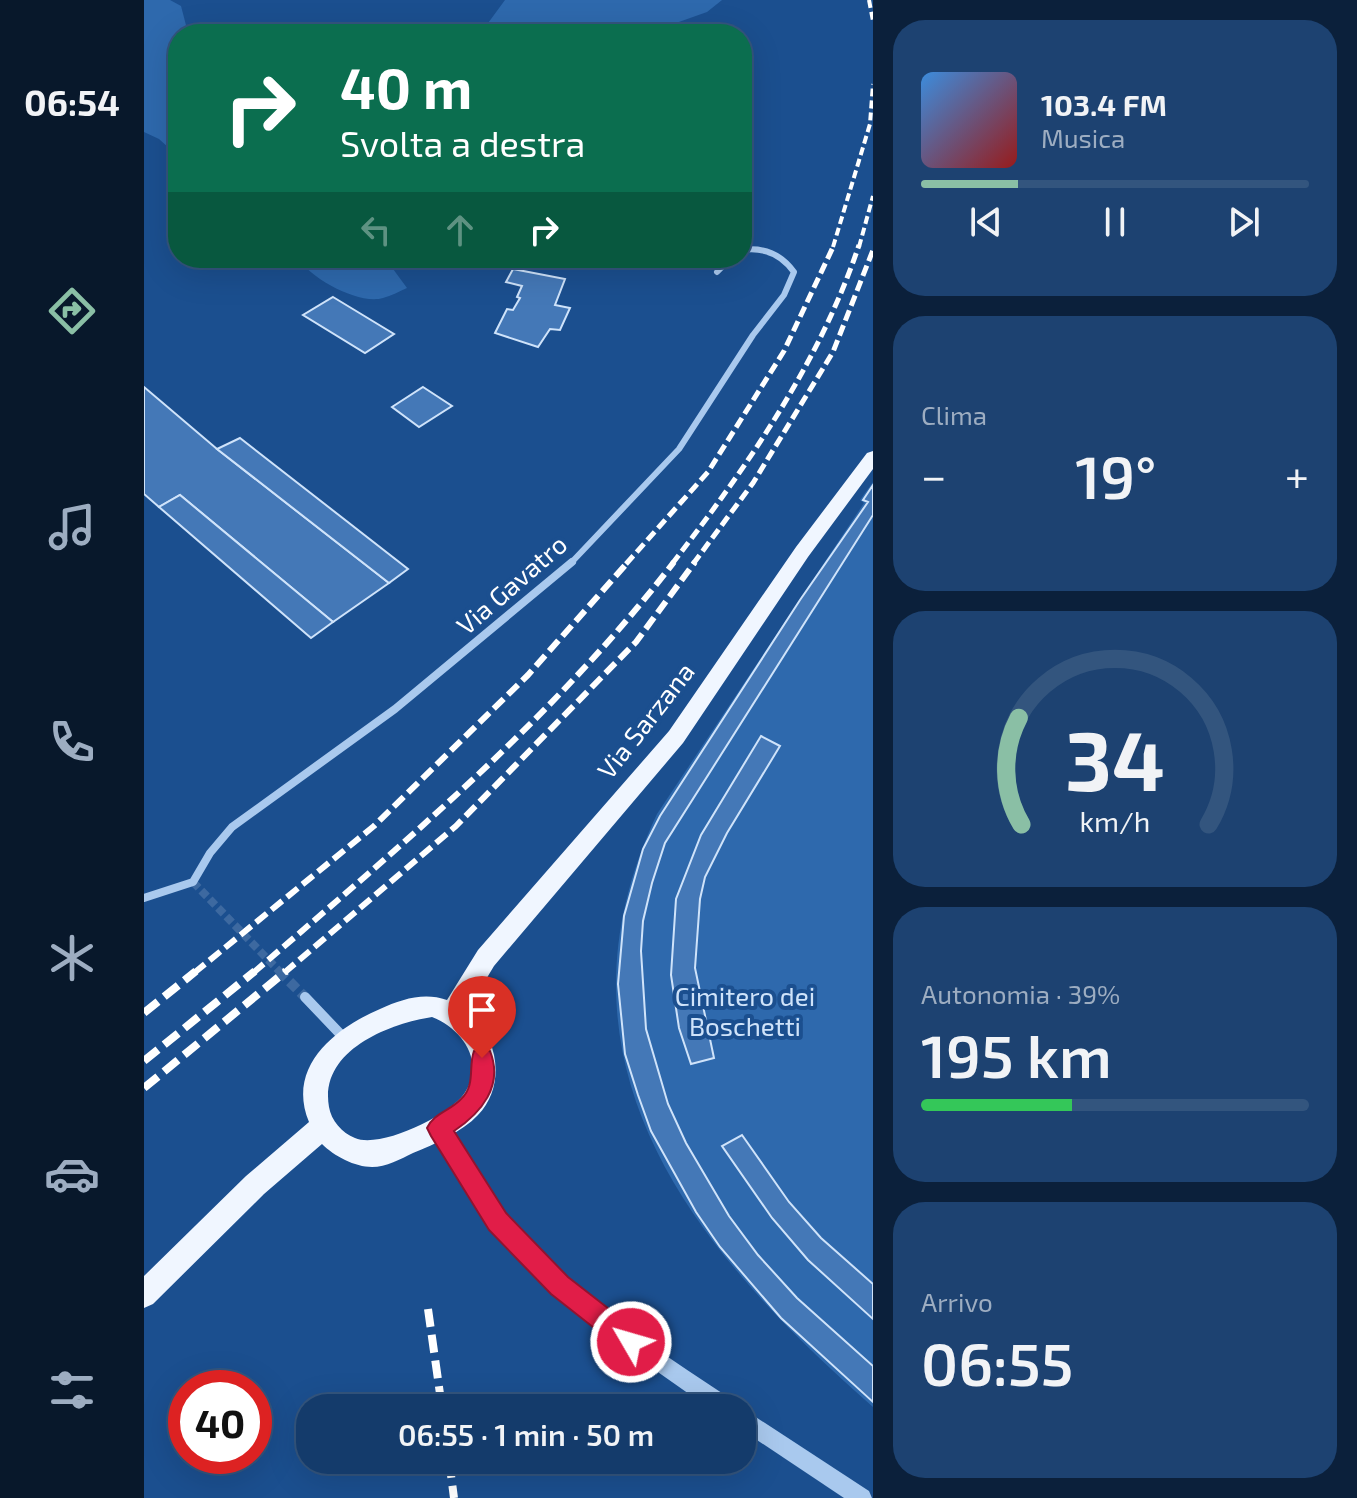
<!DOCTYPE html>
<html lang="it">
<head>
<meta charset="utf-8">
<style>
	:root { --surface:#143b6b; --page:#1d4271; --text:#f1f3f6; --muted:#9dadc1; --line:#33557e; --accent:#8abfa5 }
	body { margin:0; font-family:"Exo 2",sans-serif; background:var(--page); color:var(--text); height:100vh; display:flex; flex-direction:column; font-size:30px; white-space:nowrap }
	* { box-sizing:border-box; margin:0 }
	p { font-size:26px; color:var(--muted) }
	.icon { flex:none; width:44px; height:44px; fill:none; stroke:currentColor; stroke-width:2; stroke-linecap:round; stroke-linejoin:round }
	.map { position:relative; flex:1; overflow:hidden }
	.side { display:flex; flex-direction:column; gap:20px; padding:20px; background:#0b203b; width:484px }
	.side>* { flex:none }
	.banner { position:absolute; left:24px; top:24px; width:584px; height:244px; border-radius:32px; box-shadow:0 8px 32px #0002,0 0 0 2px var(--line); background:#0b6e4f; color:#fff; overflow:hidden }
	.speed { position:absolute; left:24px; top:1370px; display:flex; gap:16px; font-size:40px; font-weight:700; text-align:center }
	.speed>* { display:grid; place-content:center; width:104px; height:104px; border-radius:50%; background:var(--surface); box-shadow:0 8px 32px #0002,0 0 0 2px var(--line); line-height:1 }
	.speed .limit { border:12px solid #d22; background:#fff; color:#111 }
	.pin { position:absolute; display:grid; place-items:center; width:68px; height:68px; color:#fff; margin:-82px -34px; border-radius:50% 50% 50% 0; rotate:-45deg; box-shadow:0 0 8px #0007 }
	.pin .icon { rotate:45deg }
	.me { position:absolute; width:88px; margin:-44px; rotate:308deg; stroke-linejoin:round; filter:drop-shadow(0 0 6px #0008) }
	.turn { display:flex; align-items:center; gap:28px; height:168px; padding:0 40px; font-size:36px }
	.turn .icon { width:104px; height:104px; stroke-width:2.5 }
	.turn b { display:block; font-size:56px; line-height:68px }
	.lanes { display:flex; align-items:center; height:76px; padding:0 40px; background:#0003; justify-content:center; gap:40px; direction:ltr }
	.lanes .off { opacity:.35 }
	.big { font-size:60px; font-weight:600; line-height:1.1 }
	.side .tile { flex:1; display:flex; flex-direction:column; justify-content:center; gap:12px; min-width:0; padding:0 28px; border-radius:32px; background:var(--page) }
	.side .dial { align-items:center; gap:0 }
	.dial svg { height:208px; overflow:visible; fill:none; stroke:var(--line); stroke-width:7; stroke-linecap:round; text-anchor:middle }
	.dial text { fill:var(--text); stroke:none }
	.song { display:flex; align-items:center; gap:24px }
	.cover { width:96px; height:96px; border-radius:12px; background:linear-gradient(135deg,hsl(210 70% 55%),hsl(0 70% 35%)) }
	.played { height:8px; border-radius:4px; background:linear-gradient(90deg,var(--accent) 25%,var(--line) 25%) }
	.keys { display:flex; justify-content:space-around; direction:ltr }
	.heat { display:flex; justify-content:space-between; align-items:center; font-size:44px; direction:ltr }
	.charge { height:12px; border-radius:6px; background:linear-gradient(90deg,#34c759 39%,var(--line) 0) }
	.trip { position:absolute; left:152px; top:1394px; width:460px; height:80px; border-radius:32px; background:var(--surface); box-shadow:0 8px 32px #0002,0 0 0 2px var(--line); font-weight:600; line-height:80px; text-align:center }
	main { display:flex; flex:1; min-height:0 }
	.menu { display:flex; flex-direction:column; width:144px; justify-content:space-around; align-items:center; background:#08182b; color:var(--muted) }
	.menu .icon { width:56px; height:56px }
	.menu .on { color:var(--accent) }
	.menu b { font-size:36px; color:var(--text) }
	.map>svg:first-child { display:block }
	.green { fill:#2e69ad }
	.building { fill:#4478b7; stroke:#cfe3fa; stroke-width:2 }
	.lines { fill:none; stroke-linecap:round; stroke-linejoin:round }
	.minor-tunnel-far1 { stroke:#3d69a0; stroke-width:8; stroke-dasharray:8 4; stroke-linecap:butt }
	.minor-tunnel { stroke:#3d69a0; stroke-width:10; stroke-dasharray:10 5; stroke-linecap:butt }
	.minor-far2 { stroke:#a9c9ee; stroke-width:6 }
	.minor-far1 { stroke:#a9c9ee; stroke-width:8 }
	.minor { stroke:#a9c9ee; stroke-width:10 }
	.tertiary { fill:#a9c9ee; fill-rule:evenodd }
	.primary { fill:#f0f6ff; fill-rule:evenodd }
	.rail-far3 { stroke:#fff; stroke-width:4; stroke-dasharray:8 4; stroke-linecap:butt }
	.rail-far2 { stroke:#fff; stroke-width:5; stroke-dasharray:11 5; stroke-linecap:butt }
	.rail-far1 { stroke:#fff; stroke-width:6; stroke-dasharray:14 6; stroke-linecap:butt }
	.rail { stroke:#fff; stroke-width:8; stroke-dasharray:18 8; stroke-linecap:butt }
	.route { fill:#e11d48; stroke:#92132f; stroke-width:2 }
	.labels { text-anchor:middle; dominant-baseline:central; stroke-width:8; stroke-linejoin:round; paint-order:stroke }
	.street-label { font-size:26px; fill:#fff; stroke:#1b4f8f }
	.park-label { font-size:26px; fill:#cfe3fa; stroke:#1b4f8f }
</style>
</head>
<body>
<main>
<nav class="menu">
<b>06:54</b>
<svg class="icon on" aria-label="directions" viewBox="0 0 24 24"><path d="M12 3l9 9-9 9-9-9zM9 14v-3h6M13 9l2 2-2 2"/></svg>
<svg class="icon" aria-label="music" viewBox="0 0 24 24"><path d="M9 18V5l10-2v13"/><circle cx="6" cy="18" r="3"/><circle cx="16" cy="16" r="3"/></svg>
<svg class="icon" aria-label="phone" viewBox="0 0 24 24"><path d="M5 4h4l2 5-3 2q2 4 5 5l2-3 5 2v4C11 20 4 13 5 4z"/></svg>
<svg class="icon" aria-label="climate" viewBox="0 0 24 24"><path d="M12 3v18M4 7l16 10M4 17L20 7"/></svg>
<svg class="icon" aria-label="car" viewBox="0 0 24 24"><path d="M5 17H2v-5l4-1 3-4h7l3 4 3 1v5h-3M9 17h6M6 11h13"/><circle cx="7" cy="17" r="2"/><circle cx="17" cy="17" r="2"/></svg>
<svg class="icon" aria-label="filters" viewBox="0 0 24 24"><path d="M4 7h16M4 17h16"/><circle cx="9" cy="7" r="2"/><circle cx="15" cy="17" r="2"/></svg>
</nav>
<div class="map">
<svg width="729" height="1498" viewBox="0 0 729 1498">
	<rect width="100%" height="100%" fill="#1b4f8f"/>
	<g class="green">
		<path d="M0 0H26L37 6 43 29 41 34H34V156L15 139 0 132Z"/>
		<path d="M361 0H578L563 12 532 23 492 29 454 23 418 22 399 34H336Z"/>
		<path d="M154 258H241L263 288C256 291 247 296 239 298 215 305 167 279 154 258Z"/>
		<path d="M729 482V1407C549 1249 396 1063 513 814L720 503 716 500Z"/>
	</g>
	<g class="building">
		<path d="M369 269 421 279 411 305 426 308 416 330 406 329 394 347 351 333 363 309 369 310 376 298 373 297 378 286 362 282Z"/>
		<path d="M189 297 250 334 221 353 159 315Z"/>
		<path d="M0 387 73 449 245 583 189 622 36 495 15 507 0 494Z"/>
		<path d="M279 387 308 406 275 427 248 407Z"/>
		<path d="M96 438 264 569 245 583 73 449Z"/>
		<path d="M729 485V515L521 843 508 883 499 921 497 951 502 1029 524 1104 542 1143 585 1216 614 1255 653 1298 729 1366V1402L637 1318 576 1247 552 1212 507 1131 494 1095 481 1054 474 984 480 916 499 849 516 816 656 600 724 502 719 500Z"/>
		<path d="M36 495 189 622 167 638 15 507Z"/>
		<path d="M617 736 636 746 583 833 561 877 556 899 551 968 570 1058 547 1064 535 1028 527 975 532 899 557 835Z"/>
		<path d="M598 1135 645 1202 677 1238 729 1284V1319L664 1260 628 1218 578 1146Z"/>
	</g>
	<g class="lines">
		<path class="minor-tunnel-far1" d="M49 882 137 973"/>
		<path class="minor-tunnel" d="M135 971 161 997"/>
		<g class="minor-far2">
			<path d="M573 272 587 258"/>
			<path d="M426 564 535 449 609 335 640 295 650 272C637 254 619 247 598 250"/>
		</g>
		<path class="minor-far1" d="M0 898 49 882 66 853 88 827 251 709 428 562"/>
		<path class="minor" d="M161 997 201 1039"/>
		<g class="tertiary">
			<path d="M295 1119 301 1122C320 1153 337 1187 360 1216 424 1292 508 1347 590 1401L593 1408H565L454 1330 398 1282 372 1256 339 1218 286 1128 289 1122Z"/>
			<path d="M598 1408 725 1491 728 1498H700L598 1430Z"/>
		</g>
		<path class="primary" d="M729 451V469L664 557 539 743 350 966 323 1011C354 1035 363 1085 334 1115 318 1132 291 1144 269 1153 257 1159 242 1167 228 1167 211 1167 190 1156 178 1144L120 1194 9 1304 0 1308V1276L102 1176 165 1122C142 1067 191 1028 236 1009 258 999 280 992 303 1000L334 950 525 731 652 547 723 453ZM288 1017C319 1029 342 1063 320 1094 304 1116 236 1149 211 1138 198 1133 187 1120 185 1107 175 1051 244 1024 288 1017Z"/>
		<g class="rail-far3">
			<path d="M725 0 729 21"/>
			<path d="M689 247 726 124 729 84"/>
			<path d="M715 247 729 196"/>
		</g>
		<g class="rail-far2">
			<path d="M482 564 564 472 640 351 690 245"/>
			<path d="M528 564C603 467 676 362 715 245"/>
			<path d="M549 564 609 483 689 352 729 250"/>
		</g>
		<g class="rail-far1">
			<path d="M50 973 230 826 384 675 484 562"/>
			<path d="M109 973C258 845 410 718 530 562"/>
			<path d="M140 973 312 826 492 642 551 562"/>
		</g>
		<g class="rail">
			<path d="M0 1013 52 971"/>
			<path d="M0 1061 111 971"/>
			<path d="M0 1088 142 971"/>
			<path d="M284 1309 298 1408"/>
			<path d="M305 1460 310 1498"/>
		</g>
	</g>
	<path class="route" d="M338 1048 346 1051C360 1086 337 1113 310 1131L362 1213 424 1277 496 1333 499 1342 496 1350 487 1354 478 1350 407 1294 345 1230 287 1136 283 1128C290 1113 306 1111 317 1099 332 1085 324 1067 330 1051Z"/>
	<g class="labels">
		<g class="street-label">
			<text transform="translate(367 584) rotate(-41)">Via Gavatro</text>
			<text transform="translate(501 720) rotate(-52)">Via Sarzana</text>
		</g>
		<g class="park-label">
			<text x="601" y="995">Cimitero dei<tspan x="601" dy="30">Boschetti</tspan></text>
		</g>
	</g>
</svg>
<div class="speed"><div class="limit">40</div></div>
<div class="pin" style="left:338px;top:1058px;background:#d93025"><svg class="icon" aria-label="arrive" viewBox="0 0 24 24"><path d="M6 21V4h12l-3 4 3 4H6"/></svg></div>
<svg class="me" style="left:487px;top:1342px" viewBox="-20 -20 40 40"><circle r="17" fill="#e11d48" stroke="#fff" stroke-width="3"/><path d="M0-11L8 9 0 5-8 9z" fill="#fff"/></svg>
<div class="trip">06:55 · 1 min · 50 m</div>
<div class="banner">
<div class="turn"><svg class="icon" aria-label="right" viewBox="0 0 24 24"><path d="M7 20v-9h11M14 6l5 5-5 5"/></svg><div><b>40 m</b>Svolta a destra</div></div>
<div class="lanes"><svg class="icon off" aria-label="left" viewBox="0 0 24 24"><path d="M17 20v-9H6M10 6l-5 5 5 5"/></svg><svg class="icon off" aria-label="ahead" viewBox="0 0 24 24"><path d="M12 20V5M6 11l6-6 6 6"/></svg><svg class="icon" aria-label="right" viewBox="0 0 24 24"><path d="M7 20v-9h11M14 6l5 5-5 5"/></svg></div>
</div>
</div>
<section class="side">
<div class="tile">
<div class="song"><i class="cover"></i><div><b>103.4 FM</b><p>Musica</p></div></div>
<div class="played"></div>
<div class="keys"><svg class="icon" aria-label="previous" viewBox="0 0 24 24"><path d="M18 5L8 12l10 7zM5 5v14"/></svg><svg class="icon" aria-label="pause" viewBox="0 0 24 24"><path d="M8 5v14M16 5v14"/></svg><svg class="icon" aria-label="next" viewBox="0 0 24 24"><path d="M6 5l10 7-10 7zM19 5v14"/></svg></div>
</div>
<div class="tile"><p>Clima</p>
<div class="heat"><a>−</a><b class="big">19°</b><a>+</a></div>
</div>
<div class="tile dial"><svg viewBox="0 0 100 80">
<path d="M14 69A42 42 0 1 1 86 69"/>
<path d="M14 69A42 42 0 0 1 13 28" stroke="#8abfa5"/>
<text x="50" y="56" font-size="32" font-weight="700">34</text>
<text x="50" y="72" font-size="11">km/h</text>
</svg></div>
<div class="tile"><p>Autonomia · 39%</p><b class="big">195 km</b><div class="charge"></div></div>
<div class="tile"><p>Arrivo</p><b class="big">06:55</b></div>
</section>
</main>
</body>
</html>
